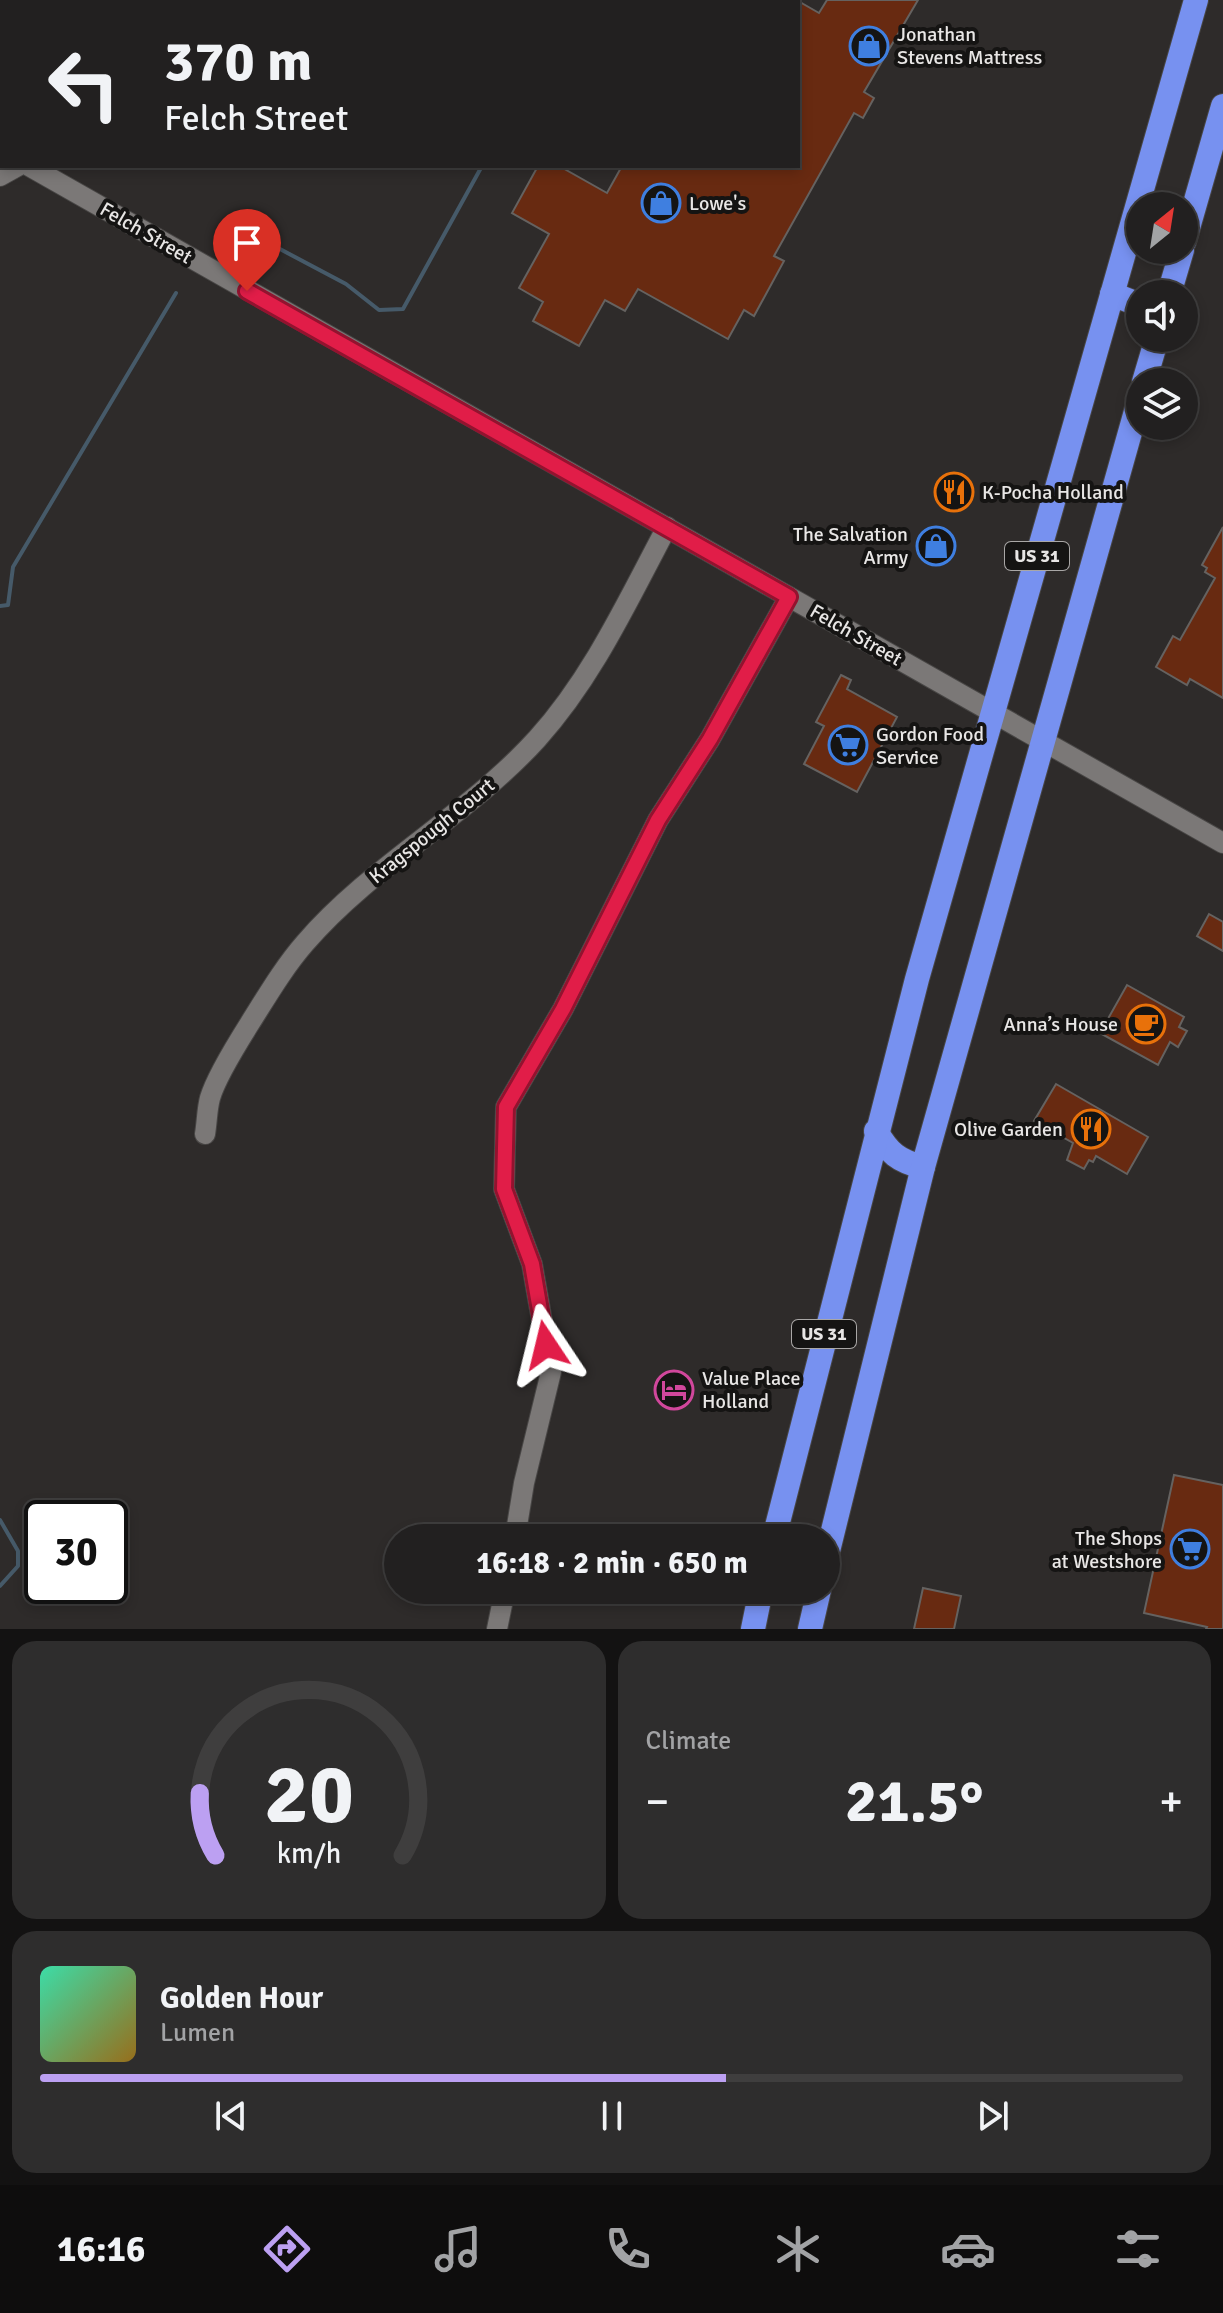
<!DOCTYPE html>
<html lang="en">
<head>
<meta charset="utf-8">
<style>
	:root { --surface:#222020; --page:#2e2d2d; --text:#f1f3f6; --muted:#a2a3a5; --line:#3f3e3e; --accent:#bca0f2 }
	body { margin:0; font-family:Signika,sans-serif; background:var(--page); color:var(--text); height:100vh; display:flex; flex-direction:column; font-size:30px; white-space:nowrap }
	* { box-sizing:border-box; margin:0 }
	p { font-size:26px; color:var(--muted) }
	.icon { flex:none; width:44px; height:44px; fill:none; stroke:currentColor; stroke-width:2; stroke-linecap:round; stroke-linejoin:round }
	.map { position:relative; height:1629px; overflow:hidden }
	.side { display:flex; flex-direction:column; gap:12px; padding:12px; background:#131212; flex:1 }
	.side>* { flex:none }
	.hud { position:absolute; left:0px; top:0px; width:800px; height:168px; box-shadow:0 4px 12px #0003,0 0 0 2px var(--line); background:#222020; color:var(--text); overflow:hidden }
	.needle { width:52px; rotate:30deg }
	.tools { position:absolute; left:1126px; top:192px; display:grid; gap:16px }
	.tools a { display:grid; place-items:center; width:72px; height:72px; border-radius:50%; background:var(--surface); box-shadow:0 4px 12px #0003,0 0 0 2px var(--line); font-size:40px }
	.speed { position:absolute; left:24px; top:1500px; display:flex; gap:16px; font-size:40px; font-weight:700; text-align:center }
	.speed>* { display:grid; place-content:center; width:104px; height:104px; border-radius:50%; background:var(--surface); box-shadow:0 4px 12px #0003,0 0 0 2px var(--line); line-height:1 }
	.speed .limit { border:4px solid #111; border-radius:12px; background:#fff; color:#111 }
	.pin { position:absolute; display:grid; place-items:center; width:68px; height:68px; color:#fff; margin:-82px -34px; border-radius:50% 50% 50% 0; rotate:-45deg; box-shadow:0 0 8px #0007 }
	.pin .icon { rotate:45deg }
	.me { position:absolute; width:88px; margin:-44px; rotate:350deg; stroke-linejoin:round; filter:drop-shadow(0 0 6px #0008) }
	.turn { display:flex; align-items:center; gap:28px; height:168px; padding:0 32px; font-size:36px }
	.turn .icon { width:104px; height:104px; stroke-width:2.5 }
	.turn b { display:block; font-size:56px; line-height:68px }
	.big { font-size:60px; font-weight:800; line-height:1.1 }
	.side .tile { flex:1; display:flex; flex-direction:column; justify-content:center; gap:12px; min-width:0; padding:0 28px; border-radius:24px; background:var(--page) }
	.side .dial { align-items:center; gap:0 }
	.dial svg { height:208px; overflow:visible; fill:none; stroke:var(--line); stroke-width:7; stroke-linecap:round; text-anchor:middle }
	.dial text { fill:var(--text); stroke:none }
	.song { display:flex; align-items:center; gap:24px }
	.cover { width:96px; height:96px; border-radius:12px; background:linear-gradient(135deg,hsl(160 70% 55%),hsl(40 70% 35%)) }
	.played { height:8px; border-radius:4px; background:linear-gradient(90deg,var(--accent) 60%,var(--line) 60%) }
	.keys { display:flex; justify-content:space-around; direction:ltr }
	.heat { display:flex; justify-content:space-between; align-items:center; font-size:44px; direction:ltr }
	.side .tiles { flex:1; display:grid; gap:12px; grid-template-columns:1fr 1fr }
	.tile:last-child { grid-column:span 2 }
	.trip { position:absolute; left:384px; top:1524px; width:456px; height:80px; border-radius:40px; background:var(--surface); box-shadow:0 4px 12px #0003,0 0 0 2px var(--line); font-weight:800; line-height:80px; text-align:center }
	.tab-bar { display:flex; height:128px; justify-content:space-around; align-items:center; background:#0e0d0d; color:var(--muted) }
	.tab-bar .icon { width:56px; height:56px }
	.tab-bar .current { color:var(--accent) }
	.tab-bar b { font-size:36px; color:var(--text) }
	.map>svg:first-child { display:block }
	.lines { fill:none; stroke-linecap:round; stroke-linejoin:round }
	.stream { stroke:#465a69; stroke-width:4 }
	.building { fill:#682a11; stroke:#656260; stroke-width:2 }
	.minor-casing { stroke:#484645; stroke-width:22 }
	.highway-casing { stroke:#484645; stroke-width:26 }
	.minor { stroke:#7b7877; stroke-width:20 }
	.highway { stroke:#7791f0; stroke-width:24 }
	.route-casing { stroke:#92132f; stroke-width:20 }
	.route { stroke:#e11d48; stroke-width:14 }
	.labels { text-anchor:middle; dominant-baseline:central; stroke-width:8; stroke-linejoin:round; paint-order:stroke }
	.shield { fill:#151413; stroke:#a9a7a6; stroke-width:2 }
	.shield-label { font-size:18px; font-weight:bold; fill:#e8e6e5 }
	.poi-label { font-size:20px; fill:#e8e6e5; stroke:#151413; text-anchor:start }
	.street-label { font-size:20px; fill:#e8e6e5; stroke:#151413 }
</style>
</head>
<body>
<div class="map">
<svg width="1223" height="1629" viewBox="0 0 1223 1629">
	<rect width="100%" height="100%" fill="#2e2b2a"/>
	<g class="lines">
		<g class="stream">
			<path d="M573 2 574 0"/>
			<path d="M216 240 244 230 346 284 379 310 403 309 482 166"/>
			<path d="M0 606 8 605 13 567 176 293"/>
			<path d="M0 1520 18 1551V1566L0 1586"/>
		</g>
	</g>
	<g class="building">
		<path d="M827 0H918L864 92 874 98 863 118 854 113 774 256 784 261 754 316 744 310 728 339 638 289 625 311 605 300 579 346 533 321 543 302 519 288 549 234 512 213 538 166H559L607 193 622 166H798V1L819 13Z"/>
		<path d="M1223 527V698L1190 679 1187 685 1156 667 1173 636 1180 640 1215 578 1205 572 1207 568 1202 565Z"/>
		<path d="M841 675 851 680 847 689 897 717 857 792 804 764 824 726 816 722Z"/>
		<path d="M1209 914 1223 922V951L1197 936Z"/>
		<path d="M1127 985 1184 1017 1179 1027 1187 1031 1178 1047 1170 1042 1158 1065 1100 1033Z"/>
		<path d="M1056 1084 1148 1137 1127 1174 1096 1156 1093 1162 1089 1160 1084 1169 1067 1160 1073 1143 1034 1121Z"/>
		<path d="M1174 1475 1223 1485V1629H1206L1207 1627 1144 1613Z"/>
		<path d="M923 1588 961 1596 954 1629H914Z"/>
	</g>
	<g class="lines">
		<g class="minor-casing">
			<g id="minor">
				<path d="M56 2 57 0"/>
				<path d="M327 2 331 0"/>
				<path d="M29 166 1223 843"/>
				<path d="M0 176 18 166"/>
				<path d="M205 1134C207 1122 207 1109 210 1098 216 1077 238 1042 250 1023 267 996 284 967 305 943 371 866 468 815 537 739 593 677 628 600 667 527"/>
				<path d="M515 1538 524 1483 551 1372 532 1264 504 1189 506 1107 563 1009 658 820 710 739 789 597"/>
				<path d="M497 1629 505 1590"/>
			</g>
		</g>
		<g class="highway-casing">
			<g id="highway">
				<path d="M1184 242 1223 106"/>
				<path d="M1112 294 1140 305"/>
				<path d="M1169 294 1182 250"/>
				<path d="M1144 382 1157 338"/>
				<path d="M876 1131C889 1153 898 1161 923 1167"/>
				<path d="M774 1538 917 979 1196 0"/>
				<path d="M826 1559 923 1167 1140 397"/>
				<path d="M753 1629 761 1590"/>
				<path d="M810 1629 819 1590"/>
			</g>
		</g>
		<use href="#minor" class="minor"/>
		<use href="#highway" class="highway"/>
	</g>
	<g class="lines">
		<g class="route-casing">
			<path id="route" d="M247 291 789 597 710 739 658 820 563 1009 506 1107 504 1189 532 1264 546 1345"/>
		</g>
		<use href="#route" class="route"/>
	</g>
	<defs>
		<g id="shop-ring" transform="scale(2)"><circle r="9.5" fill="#151413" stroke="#3f7fe0" stroke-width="1.5"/><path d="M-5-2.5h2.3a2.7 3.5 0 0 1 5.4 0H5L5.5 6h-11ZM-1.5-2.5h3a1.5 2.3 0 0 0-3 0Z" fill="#3f7fe0"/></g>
		<g id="restaurant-ring" transform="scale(2)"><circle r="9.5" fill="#151413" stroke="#e8710a" stroke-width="1.5"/><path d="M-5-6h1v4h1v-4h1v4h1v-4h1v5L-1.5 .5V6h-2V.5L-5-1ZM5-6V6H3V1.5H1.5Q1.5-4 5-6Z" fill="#e8710a"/></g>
		<g id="supermarket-ring" transform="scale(2)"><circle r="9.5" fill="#151413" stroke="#3f7fe0" stroke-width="1.5"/><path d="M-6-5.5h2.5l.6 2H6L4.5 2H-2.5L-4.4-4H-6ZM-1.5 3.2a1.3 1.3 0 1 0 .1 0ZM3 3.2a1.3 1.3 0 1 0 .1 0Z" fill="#3f7fe0"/></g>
		<g id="cafe-ring" transform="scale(2)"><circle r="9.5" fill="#151413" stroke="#e8710a" stroke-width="1.5"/><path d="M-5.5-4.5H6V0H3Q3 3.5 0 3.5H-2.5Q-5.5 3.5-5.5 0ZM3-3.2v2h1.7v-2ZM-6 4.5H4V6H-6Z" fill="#e8710a"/></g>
		<g id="hotel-ring" transform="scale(2)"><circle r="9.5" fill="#151413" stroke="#d1479c" stroke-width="1.5"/><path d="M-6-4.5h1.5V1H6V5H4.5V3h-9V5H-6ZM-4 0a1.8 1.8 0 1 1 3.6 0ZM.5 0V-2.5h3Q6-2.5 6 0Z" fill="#d1479c"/></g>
	</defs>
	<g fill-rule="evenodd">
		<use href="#shop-ring" x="869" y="46"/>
		<use href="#shop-ring" x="661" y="203"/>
		<use href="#restaurant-ring" x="954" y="492"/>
		<use href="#shop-ring" x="936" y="546"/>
		<use href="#supermarket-ring" x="848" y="745"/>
		<use href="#cafe-ring" x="1146" y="1024"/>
		<use href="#restaurant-ring" x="1091" y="1129"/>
		<use href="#hotel-ring" x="674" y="1390"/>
		<use href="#supermarket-ring" x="1190" y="1549"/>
	</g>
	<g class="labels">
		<g class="shield">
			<rect x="1005" y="542" width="64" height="28" rx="6"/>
			<rect x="792" y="1320" width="64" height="28" rx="6"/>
		</g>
		<g class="shield-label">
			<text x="1037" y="556">US 31</text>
			<text x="824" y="1334">US 31</text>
		</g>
		<g class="poi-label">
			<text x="897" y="34">Jonathan<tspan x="897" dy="23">Stevens Mattress</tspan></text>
			<text x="689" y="203">Lowe's</text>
			<text x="982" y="492">K-Pocha Holland</text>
			<text x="908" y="534" text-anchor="end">The Salvation<tspan x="908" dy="23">Army</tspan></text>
			<text x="876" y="734">Gordon Food<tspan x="876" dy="23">Service</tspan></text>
			<text x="1118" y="1024" text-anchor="end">Anna’s House</text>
			<text x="1063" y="1129" text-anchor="end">Olive Garden</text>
			<text x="702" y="1378">Value Place<tspan x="702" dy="23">Holland</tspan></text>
			<text x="1162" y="1538" text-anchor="end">The Shops<tspan x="1162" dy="23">at Westshore</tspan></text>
		</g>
		<g class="street-label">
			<text transform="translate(146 233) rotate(30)">Felch Street</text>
			<text transform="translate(856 635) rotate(30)">Felch Street</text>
			<text transform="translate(432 831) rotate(-39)">Kragspough Court</text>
		</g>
	</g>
</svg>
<div class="tools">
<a><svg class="needle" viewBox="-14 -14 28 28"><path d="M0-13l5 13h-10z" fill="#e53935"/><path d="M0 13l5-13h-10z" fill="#a2a3a5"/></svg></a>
<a><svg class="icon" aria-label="sound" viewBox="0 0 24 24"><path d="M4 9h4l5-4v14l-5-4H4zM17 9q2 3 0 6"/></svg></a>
<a><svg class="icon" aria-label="layers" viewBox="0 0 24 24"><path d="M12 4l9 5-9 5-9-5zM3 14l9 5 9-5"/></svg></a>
</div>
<div class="speed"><div class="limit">30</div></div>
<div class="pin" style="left:247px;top:291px;background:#d93025"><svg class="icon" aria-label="arrive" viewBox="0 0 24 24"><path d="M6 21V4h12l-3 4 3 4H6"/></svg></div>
<svg class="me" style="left:546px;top:1345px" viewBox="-20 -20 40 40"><path d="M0-17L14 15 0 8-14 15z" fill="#e11d48" stroke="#fff" stroke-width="4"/></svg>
<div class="trip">16:18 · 2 min · 650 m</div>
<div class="hud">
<div class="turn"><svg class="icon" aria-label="left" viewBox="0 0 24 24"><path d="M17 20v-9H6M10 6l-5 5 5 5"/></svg><div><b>370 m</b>Felch Street</div></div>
</div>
</div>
<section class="side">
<div class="tiles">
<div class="tile dial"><svg viewBox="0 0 100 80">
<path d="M14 69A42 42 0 1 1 86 69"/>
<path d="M14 69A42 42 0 0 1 8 45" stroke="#bca0f2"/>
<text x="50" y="56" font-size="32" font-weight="700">20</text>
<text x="50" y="72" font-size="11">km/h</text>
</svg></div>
<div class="tile"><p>Climate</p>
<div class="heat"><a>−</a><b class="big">21.5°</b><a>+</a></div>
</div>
<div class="tile">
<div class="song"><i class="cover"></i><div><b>Golden Hour</b><p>Lumen</p></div></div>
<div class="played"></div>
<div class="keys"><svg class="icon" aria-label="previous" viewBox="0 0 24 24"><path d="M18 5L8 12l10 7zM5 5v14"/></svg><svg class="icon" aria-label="pause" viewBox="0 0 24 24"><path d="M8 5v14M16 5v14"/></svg><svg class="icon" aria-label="next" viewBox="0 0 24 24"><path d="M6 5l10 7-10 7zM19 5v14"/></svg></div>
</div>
</div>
</section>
<nav class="tab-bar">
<b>16:16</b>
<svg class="icon current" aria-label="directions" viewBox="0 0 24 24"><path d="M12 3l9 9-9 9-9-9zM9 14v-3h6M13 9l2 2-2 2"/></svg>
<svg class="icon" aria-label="music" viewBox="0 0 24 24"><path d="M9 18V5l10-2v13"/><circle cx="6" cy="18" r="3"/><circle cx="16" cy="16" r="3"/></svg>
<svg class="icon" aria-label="phone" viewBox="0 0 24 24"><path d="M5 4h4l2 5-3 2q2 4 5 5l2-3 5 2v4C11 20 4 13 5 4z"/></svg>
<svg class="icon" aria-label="climate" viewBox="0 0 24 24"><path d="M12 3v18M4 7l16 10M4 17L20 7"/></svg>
<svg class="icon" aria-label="car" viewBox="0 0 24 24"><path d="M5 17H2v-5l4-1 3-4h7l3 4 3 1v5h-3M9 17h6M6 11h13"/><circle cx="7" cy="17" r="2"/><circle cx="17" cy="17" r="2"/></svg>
<svg class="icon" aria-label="filters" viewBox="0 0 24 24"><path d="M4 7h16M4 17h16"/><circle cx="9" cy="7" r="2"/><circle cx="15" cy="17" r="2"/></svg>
</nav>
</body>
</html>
